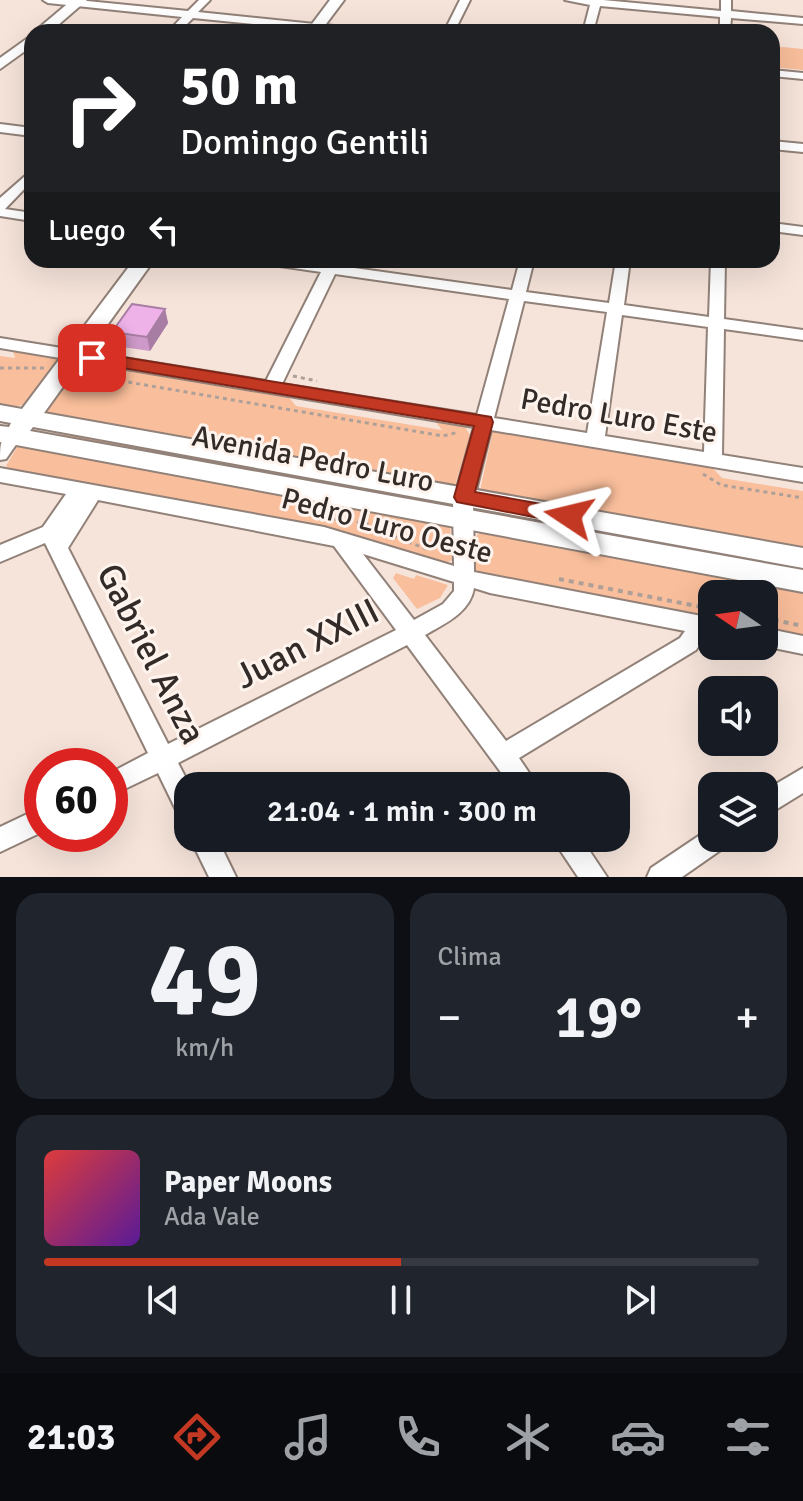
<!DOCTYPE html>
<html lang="es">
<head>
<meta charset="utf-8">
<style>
	:root { --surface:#171b24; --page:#20242c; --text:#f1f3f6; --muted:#9ea1a6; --line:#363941; --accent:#c33822 }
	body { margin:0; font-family:Signika,sans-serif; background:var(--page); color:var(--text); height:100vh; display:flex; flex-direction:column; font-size:30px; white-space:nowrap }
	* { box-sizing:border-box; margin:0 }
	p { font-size:26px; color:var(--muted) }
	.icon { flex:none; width:44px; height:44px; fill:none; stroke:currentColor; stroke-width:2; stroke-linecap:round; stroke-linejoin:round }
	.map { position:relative; height:877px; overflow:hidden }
	.drawer { display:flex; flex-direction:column; gap:16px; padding:16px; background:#0d0f14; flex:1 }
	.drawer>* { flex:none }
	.hud { position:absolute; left:24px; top:24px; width:756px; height:244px; border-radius:24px; box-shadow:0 8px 32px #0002; background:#202124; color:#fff; overflow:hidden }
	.needle { width:52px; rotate:283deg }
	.controls { position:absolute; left:698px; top:580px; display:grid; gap:16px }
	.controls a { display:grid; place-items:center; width:80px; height:80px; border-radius:16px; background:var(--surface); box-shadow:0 8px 32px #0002; font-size:40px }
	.speed { position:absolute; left:24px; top:748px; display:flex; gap:16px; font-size:40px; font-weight:700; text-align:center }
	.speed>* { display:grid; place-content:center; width:104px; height:104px; border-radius:50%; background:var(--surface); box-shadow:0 8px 32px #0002; line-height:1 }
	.speed .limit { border:12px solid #d22; background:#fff; color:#111 }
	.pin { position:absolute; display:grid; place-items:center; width:68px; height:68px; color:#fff; margin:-34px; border-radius:16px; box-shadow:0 4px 12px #0006 }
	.me { position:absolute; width:88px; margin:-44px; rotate:280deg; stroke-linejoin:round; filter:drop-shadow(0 0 6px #0008) }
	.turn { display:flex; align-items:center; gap:28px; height:168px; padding:0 24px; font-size:36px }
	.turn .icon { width:104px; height:104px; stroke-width:2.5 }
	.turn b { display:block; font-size:56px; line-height:68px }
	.then { display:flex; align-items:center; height:76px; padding:0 24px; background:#0003; gap:16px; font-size:30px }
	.big { font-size:60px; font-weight:600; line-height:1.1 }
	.drawer .widget { flex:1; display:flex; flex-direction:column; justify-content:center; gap:12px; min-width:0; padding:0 28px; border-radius:24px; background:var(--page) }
	.drawer .dial { align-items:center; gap:0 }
	.dial b { font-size:104px; line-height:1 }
	.song { display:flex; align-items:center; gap:24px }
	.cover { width:96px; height:96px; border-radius:12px; background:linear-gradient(135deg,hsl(0 70% 55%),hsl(270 70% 35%)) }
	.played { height:8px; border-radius:4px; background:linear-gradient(90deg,var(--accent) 50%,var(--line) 50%) }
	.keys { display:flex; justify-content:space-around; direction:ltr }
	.heat { display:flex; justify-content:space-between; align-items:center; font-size:44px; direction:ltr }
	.drawer .tiles { flex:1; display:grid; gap:16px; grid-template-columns:1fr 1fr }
	.widget:last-child { grid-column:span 2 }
	.trip { position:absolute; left:174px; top:772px; width:456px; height:80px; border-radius:24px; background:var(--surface); box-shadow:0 8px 32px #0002; font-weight:600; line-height:80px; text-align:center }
	.tab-bar { display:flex; height:128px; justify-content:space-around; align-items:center; background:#090b0e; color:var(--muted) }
	.tab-bar .icon { width:56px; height:56px }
	.tab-bar .selected { color:var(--accent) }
	.tab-bar b { font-size:36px; color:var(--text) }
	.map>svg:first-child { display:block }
	.green { fill:#f9be9b }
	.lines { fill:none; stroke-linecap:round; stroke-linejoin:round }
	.minor-casing { stroke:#918178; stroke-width:4 }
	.major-casing { stroke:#918178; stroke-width:4 }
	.path-far1 { stroke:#aea099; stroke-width:3; stroke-dasharray:4 4; stroke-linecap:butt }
	.path { stroke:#aea099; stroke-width:4; stroke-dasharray:5 5; stroke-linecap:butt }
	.minor { fill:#fff; fill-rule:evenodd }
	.major { fill:#fff; fill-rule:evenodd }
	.wall { fill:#cd99c8 }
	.shaded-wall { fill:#a77da3 }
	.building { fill:#eeb2e9; stroke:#a77da3; stroke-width:2 }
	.route { fill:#c33822; stroke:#7f2416; stroke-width:2 }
	.labels { text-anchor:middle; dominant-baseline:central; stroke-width:6; stroke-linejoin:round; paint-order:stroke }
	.street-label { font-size:30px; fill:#322b28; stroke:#fef3ed }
	.near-street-label { font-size:36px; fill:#322b28; stroke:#fef3ed }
</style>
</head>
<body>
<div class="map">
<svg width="803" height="877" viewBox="0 0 803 877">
	<rect width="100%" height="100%" fill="#f6e4da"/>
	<g class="green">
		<path d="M772 46 803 49V70L772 67Z"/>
		<path d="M13 351 59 359 25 405 0 408V356L15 358Z"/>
		<path d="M87 362 288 396 296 406 442 430 434 420 464 425 470 435 454 489 42 416 79 364Z"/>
		<path d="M493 430 710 465 722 478 803 491V552L480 491Z"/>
		<path d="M27 431 133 442 449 502 444 505Z"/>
		<path d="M19 444 450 524 452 560 444 564 328 528 11 470 6 466Z"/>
		<path d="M474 508 803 564V575L476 515Z"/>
		<path d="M483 530 803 588V637L764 629V594H712V619L476 573 473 539Z"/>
		<path d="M396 573 414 579 416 575 448 585 440 598 417 609 393 578Z"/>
	</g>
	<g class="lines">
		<g class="minor-casing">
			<g id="minor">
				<path d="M43 0H77L188 11 199 0H210L198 12 363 29 368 32H332L193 18 179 32H168L182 17 48 3Z"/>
				<path d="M460 0H470L454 32H444Z"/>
				<path d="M565 0H603L721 11V0H731V11L803 18V24L731 18 730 32H720V17L600 6 593 32H583L590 5Z"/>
				<path d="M772 70 803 73V79L772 76Z"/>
				<path d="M0 124 32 128V136L0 132Z"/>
				<path d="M772 141 803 144V152L772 149Z"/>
				<path d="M32 170V181L5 209 32 213V221L0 216V198Z"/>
				<path d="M772 223 803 227V235L772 231Z"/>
				<path d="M259 260H298L326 264 328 260H342L340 266 512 290 520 260H534L526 292 609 303 616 260H630L624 305 709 317 711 260H725L724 319 803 330V340L724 329 722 455 803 468V482L491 430 473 502 474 572 712 618V636L706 635 696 650 519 758 538 786H511L407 645 178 763 190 786 188 820 179 816 158 773 110 796V773L148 753 45 543 0 562V545L43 527 66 494 0 482V468L324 527 454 566 453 502 474 427 0 348V338L266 381 321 272 266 264ZM335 274 509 299 477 415 282 384ZM524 301 607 312 587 433 494 418ZM622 315 708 327 704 452 605 436ZM98 500 334 546 396 630 168 744 68 548ZM363 554 454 582V591L443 604 414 620ZM474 588 490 593 685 631 680 638 506 741 425 635C444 624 470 613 474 588Z"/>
				<path d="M13 430 22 436 6 459 0 460C0 447 0 434 13 430Z"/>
				<path d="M764 628 803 636V654L764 646Z"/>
				<path d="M803 768V793L764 817V791Z"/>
				<path d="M42 807V832L0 852V827Z"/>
				<path d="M712 827V838H729L725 847 682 877H647L651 868Z"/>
				<path d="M190 838H217L236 877H209Z"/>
				<path d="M552 838H581L607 877H578Z"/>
			</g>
		</g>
		<g class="major-casing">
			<g id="major">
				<path d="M72 0H87L50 32H34Z"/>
				<path d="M330 0H344L320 32H306Z"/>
				<path d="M32 35V46L0 69V58Z"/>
				<path d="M134 260H154L44 413 803 548V568L33 427 30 431 803 570V592L0 442V426L9 427 11 423 0 421V405L22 409Z"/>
			</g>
		</g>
		<g class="path-far1">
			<path d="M0 368H46"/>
			<path d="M81 374 443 436 459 432"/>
			<path d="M293 376 317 381"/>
			<path d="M703 474 721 485 803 498"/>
			<path d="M325 518 377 525 392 536 427 549"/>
		</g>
		<g class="path">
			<path d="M559 579 712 609"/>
			<path d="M764 618 803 626"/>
		</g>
		<use href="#minor" class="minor"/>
		<use href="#major" class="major"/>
	</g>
	<path class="wall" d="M165 309 168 323 150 351 115 346 112 332Z"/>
	<path class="shaded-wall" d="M165 309 168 323 150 351 147 337Z"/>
	<path class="building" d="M132 304 165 309 147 337 112 332Z"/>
	<path class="route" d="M92 352 491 417 493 422 475 492 569 509 579 516 569 524 457 502 454 497 474 426 86 362V354Z"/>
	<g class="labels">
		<g class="street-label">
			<text transform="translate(619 416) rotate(10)">Pedro Luro Este</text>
			<text transform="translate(313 459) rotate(11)">Avenida Pedro Luro</text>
			<text transform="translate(387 526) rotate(15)">Pedro Luro Oeste</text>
		</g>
		<g class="near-street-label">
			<text transform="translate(307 644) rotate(-27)">Juan XXIII</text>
			<text transform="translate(151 654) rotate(63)">Gabriel Anza</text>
		</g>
	</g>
</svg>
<div class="controls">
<a><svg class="needle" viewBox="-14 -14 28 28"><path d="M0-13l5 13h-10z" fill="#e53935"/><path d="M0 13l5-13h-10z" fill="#9ea1a6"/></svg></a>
<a><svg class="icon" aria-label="sound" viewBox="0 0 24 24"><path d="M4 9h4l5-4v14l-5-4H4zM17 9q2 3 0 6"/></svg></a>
<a><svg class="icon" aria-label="layers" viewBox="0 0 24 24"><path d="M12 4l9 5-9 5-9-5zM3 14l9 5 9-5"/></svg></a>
</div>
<div class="speed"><div class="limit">60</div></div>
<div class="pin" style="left:92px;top:358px;background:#d93025"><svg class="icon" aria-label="arrive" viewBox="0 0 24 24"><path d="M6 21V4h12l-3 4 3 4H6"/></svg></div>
<svg class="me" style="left:569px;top:516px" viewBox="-20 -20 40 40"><path d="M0-17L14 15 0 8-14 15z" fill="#c33822" stroke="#fff" stroke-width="4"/></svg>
<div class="trip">21:04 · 1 min · 300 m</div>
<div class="hud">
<div class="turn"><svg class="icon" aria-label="right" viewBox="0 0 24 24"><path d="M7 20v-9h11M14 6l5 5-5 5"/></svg><div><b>50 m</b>Domingo Gentili</div></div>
<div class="then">Luego<svg class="icon" aria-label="left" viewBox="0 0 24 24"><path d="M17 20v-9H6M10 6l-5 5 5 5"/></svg></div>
</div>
</div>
<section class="drawer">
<div class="tiles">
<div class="widget dial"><b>49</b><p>km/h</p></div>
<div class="widget"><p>Clima</p>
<div class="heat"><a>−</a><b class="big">19°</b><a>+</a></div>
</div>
<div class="widget">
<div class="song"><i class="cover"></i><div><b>Paper Moons</b><p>Ada Vale</p></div></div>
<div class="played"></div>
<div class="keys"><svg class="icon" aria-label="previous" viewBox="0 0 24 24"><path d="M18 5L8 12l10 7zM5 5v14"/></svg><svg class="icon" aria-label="pause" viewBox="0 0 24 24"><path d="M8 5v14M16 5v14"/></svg><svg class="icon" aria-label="next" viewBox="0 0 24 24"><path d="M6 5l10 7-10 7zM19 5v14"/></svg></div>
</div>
</div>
</section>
<nav class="tab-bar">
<b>21:03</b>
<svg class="icon selected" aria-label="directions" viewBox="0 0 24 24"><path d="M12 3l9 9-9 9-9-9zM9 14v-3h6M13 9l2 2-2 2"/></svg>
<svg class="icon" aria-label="music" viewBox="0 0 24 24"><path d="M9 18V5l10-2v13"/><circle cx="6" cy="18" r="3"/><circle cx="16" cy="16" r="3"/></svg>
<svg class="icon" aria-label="phone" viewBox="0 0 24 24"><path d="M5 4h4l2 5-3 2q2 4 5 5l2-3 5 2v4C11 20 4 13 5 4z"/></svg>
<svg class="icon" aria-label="climate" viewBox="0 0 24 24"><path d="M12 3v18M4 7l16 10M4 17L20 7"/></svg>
<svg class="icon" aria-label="car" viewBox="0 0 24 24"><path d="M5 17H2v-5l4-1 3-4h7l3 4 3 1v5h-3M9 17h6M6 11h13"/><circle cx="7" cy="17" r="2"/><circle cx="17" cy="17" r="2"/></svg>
<svg class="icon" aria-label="filters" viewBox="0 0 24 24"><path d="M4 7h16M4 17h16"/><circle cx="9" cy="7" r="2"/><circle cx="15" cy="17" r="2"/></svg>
</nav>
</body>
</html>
